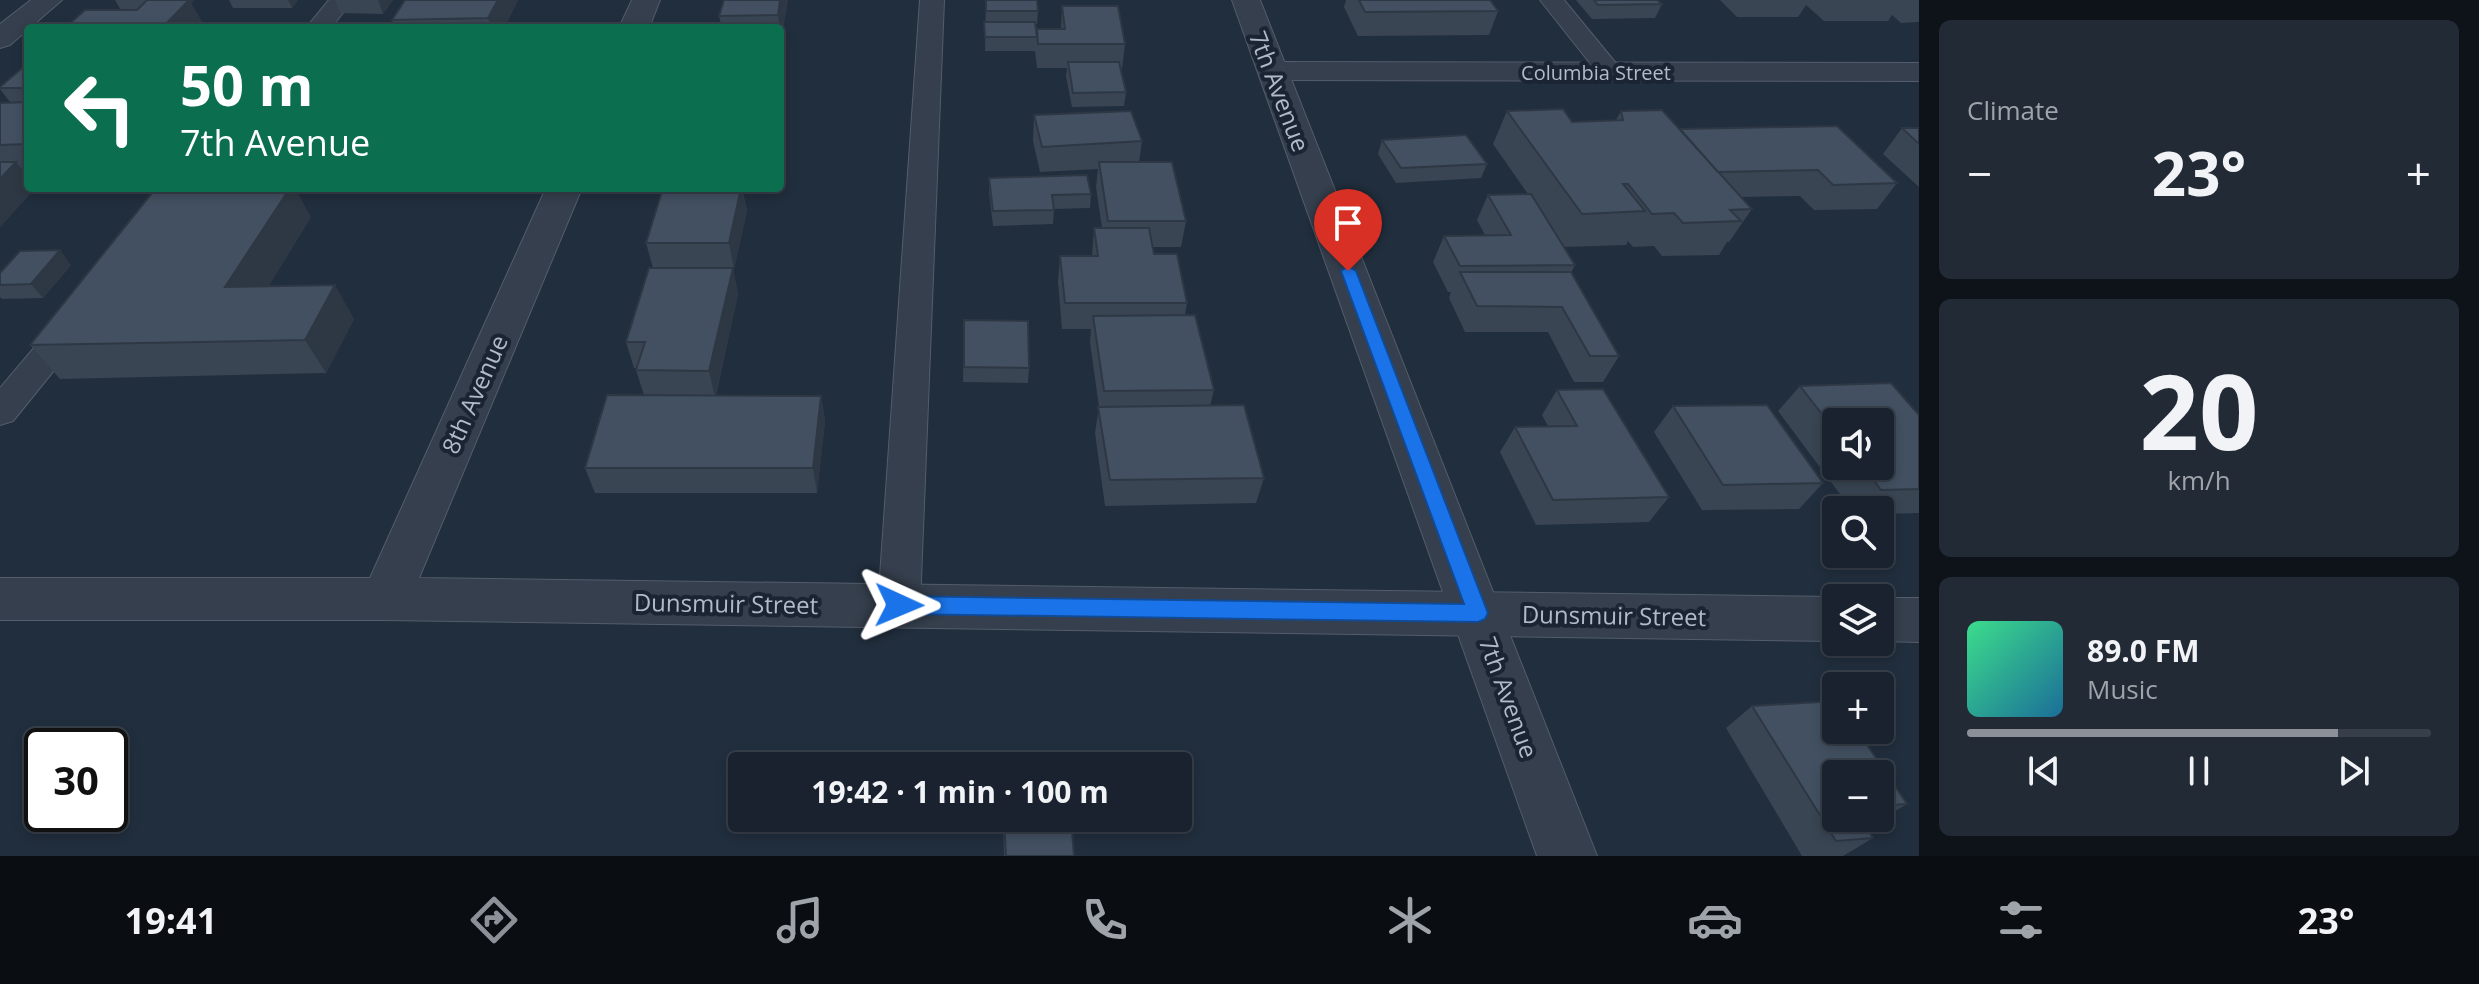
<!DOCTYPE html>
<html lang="en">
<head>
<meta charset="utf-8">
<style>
	:root { --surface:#19222e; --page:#222a36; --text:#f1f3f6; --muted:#9fa4aa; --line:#373f4a; --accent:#8c9099 }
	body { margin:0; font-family:"Open Sans",sans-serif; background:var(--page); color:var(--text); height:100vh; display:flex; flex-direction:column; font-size:30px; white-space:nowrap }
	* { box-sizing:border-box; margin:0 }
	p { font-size:26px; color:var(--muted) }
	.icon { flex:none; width:44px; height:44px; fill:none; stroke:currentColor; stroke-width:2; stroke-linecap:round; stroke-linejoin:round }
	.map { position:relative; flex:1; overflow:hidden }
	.panel { display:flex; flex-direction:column; gap:20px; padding:20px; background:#0e1319; width:560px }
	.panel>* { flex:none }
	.top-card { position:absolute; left:24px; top:24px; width:760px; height:168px; border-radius:8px; box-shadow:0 4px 12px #0003,0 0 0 2px var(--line); background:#0b6e4f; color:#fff; overflow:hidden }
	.buttons { position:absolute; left:1822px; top:408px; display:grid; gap:16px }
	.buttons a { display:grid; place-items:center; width:72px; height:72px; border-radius:8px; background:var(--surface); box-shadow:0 4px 12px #0003,0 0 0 2px var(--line); font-size:40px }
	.speed { position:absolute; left:24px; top:728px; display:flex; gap:16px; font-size:40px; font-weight:700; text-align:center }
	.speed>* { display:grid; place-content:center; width:104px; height:104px; border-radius:50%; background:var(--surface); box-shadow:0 4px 12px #0003,0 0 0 2px var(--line); line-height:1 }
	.speed .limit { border:4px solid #111; border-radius:12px; background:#fff; color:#111 }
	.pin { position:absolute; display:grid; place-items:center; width:68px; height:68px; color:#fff; margin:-82px -34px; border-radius:50% 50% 50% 0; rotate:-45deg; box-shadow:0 0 8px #0007 }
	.pin .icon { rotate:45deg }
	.me { position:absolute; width:88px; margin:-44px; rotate:91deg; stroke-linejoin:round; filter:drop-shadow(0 0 6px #0008) }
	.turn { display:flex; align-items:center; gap:28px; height:168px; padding:0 24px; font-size:36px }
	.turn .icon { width:104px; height:104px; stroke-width:2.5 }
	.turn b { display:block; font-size:56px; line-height:68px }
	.big { font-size:60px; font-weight:700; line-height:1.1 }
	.panel .card { flex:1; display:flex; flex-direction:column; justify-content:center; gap:12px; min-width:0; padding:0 28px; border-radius:12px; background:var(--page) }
	.panel .dial { align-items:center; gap:0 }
	.dial b { font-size:104px; line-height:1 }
	.song { display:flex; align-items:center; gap:24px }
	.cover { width:96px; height:96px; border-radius:12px; background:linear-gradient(135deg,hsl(150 70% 55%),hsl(200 70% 35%)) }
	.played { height:8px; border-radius:4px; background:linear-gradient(90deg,var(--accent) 80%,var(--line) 80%) }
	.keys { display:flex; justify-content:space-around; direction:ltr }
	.heat { display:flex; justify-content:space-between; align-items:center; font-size:44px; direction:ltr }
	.trip { position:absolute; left:728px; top:752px; width:464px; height:80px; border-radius:8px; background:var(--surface); box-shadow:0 4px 12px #0003,0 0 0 2px var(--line); font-weight:700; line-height:80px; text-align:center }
	.tab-bar { display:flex; height:128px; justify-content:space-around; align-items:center; background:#0a0e12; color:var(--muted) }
	.tab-bar .icon { width:56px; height:56px }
	.tab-bar .selected { color:var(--accent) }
	.tab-bar b { font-size:36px; color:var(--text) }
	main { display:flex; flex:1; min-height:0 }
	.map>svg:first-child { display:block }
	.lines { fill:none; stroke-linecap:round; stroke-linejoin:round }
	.service-casing { stroke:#535d6b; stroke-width:2 }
	.minor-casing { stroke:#535d6b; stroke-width:2 }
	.tertiary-casing { stroke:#535d6b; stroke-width:2 }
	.service { fill:#353f4d; fill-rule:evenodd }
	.minor { fill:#353f4d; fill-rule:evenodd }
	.tertiary { fill:#353f4d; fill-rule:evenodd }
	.wall { fill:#394553; fill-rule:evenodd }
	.shaded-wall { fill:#2e3844 }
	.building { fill:#425061; stroke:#2e3844; stroke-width:2 }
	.route { fill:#1a73e8; stroke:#114b97; stroke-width:2 }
	.labels { text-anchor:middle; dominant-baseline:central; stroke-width:8; stroke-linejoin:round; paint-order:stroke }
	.far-street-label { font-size:20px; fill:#b1bac8; stroke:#1a2432 }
	.street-label { font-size:24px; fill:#b1bac8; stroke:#1a2432 }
</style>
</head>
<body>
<main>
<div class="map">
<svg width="1919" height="856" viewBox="0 0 1919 856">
	<rect width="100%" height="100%" fill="#212e3d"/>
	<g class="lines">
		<g class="service-casing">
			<g id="service">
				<path d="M329 0H353L331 28H306Z"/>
				<path d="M920 0H944L920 605 914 617 899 623 884 617 878 605Z"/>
				<path d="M1540 0H1564L1619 67 1623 72 1619 77H1601Z"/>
				<path d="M73 313 85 316 89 324 85 332 13 421 0 425V388L61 316Z"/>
			</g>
		</g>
		<g class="minor-casing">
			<g id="minor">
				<path d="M31 0H62L10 45 0 48V24Z"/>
				<path d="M632 0H660L649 28H619Z"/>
				<path d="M1273 62 1919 63V81L1273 80 1262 78 1258 71 1262 64Z"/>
				<path d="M546 188H582L419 578 1836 597 1839 598H1836V641L385 620H0V578H370Z"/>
				<path d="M1877 598H1919V642L1880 641V598Z"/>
			</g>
		</g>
		<g class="tertiary-casing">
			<path id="tertiary" d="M1232 0H1260L1597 856H1537Z"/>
		</g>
		<use href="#service" class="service"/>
		<use href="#minor" class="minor"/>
		<use href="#tertiary" class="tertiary"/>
	</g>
	<g class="wall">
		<path d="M115 0H194L191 3 203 24 199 28H65L121 10Z"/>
		<path d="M229 0H298L292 8H233Z"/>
		<path d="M335 0H393L383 14 340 13Z"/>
		<path d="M518 0 504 28H395L392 20Z"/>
		<path d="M724 0H788L781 39 780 28H722L719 16Z"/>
		<path d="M986 0 1038 11 1037 24H1035L1036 35 1061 29 1062 6 1125 44 1122 69H1120L1126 92 1124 106 1072 107 1066 76 1067 68H1037L1035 51H985Z"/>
		<path d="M1346 0H1490L1498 11 1489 35 1358 36 1344 7Z"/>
		<path d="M1576 0H1657L1662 4 1655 18 1592 19Z"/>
		<path d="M1720 0H1919V22L1901 23 1892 15 1888 21H1824L1806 5 1798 17H1737Z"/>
		<path d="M28 63V170H23L28 177V188H35L0 227V103L10 102 0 89V87Z"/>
		<path d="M1507 111 1572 122 1616 120 1621 111 1680 129 1897 183 1877 209 1814 210 1800 196 1741 197 1752 209 1729 242H1727L1719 255 1662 256 1654 246 1633 247 1628 241 1626 245 1564 247 1575 265 1571 273 1619 356 1603 382H1574L1548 332H1465L1449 298 1451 292H1448L1433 262 1444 236 1485 235 1477 220 1488 195 1528 194 1493 144Z"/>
		<path d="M1034 115 1142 141 1139 162 1186 221 1181 247H1153L1154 254 1187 303 1185 315 1214 390 1210 406 1264 478 1256 503 1105 506 1095 433 1099 407 1090 342 1091 329H1062L1058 282 1060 256H1092L1094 228H1102L1096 187 1098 169 1040 172 1033 141Z"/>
		<path d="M1902 128H1919V187L1883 154Z"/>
		<path d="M1382 140 1487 164 1481 178 1396 183 1378 154Z"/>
		<path d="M989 178 1091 194 1090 208 1054 209 1053 224 993 226 989 192Z"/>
		<path d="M663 188H742L747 211 734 269H733L738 294 716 395 821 396 825 421 817 493H595L585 468 644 395 636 370 637 368H634L626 342 653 268 646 243Z"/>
		<path d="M311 217 268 287 354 319 326 373 60 379 30 345Z"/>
		<path d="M71 265 43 298 2 299 0 297V273Z"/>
		<path d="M964 320 1029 368 1028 383 963 382Z"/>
		<path d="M1800 386 1919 415V513L1880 514V510H1852L1778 411ZM1836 422 1880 466H1836Z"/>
		<path d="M1557 390 1669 497 1649 522 1536 525 1500 452 1515 427 1548 426 1542 415Z"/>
		<path d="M1673 406 1823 483 1799 509 1702 510 1654 432Z"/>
		<path d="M1836 701V730H1857L1907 804 1874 824 1864 825 1873 838 1843 856H1802L1726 728 1752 706ZM1836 774H1880V806L1907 804 1880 806V818H1836Z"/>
		<path d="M1003 818H1071L1074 856H1004Z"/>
	</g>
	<g class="shaded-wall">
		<path d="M176 0H194L191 3 203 24 199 28H162Z"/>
		<path d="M288 0H298L292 8Z"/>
		<path d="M378 0H393L383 14Z"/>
		<path d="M498 0H518L504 28H492L488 18Z"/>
		<path d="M780 0H788L781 39 778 15Z"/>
		<path d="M16 162 28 177V188H35L0 227V179Z"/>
		<path d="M290 188H295L311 217 247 321 225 287Z"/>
		<path d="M741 188 747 211 734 269 729 243Z"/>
		<path d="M60 250 71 265 43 298 31 284Z"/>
		<path d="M733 268 738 294 715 397 709 371Z"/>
		<path d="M335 285 354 319 326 373 305 340Z"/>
		<path d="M821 396 825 421 817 493 813 468Z"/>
	</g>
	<g class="building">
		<path d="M147 0H189L162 28H65L85 10H137Z"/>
		<path d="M405 0H498L488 18 392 20Z"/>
		<path d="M724 0H780L778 15 719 16Z"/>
		<path d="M986 0H1037L1038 11H986Z"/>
		<path d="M1359 0H1490L1498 11 1365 12Z"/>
		<path d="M1594 0H1657L1662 4 1598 5Z"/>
		<path d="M1062 6H1118L1125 44H1038L1037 29H1065Z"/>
		<path d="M984 22H1035L1037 37H985Z"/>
		<path d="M417 26H480L479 28H416Z"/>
		<path d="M1068 62H1119L1126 92 1073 93Z"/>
		<path d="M28 63V88H0V87Z"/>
		<path d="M28 102V144L0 145V103Z"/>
		<path d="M1563 109 1572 122 1623 120 1621 111 1662 110 1752 209 1730 210 1741 221 1683 223 1674 213 1652 214 1628 184H1623L1645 211 1582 214 1507 111Z"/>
		<path d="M1131 111 1142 141 1042 147 1034 115Z"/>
		<path d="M1837 126 1897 183 1833 185 1818 170 1718 172 1680 129Z"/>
		<path d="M1902 128H1919V144Z"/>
		<path d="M1466 135 1487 164 1401 168 1382 140Z"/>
		<path d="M0 162H16L0 179Z"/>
		<path d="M1099 162H1172L1186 221H1108Z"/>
		<path d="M1087 175 1091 194 1052 195 1054 210 993 211 989 178Z"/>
		<path d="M156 188H290L225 287 335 285 305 340 30 345Z"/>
		<path d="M663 188H741L729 243H646Z"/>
		<path d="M1531 194 1575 265 1460 266 1444 236 1511 235 1488 195Z"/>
		<path d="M1094 228H1149L1154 254H1177L1187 303H1065L1060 256H1098Z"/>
		<path d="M60 250 31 284 0 285V273L20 251Z"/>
		<path d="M649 268H733L709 371 636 370 645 342H626Z"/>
		<path d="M1460 272H1571L1619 356H1590L1562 307 1477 306Z"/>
		<path d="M1195 315 1214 390 1104 391 1093 316Z"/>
		<path d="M964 320 1028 321 1029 368 964 367Z"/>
		<path d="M1891 383 1919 415V489L1881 490 1863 466H1880V422H1836V432L1800 386Z"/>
		<path d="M1603 389 1669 497 1553 500 1515 427 1577 426 1557 390Z"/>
		<path d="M607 395 821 396 813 468H585Z"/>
		<path d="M1244 405 1264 478 1110 480 1098 407Z"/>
		<path d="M1767 405 1823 483 1723 485 1673 406Z"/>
		<path d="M1836 701V730H1857L1907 804 1880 806V774H1836V818H1860L1873 838 1836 841 1752 706Z"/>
		<path d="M1004 818H1071L1074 856H1006Z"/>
	</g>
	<path class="route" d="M1348 266 1356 271 1488 613 1485 619 1478 622 899 614 892 611 889 605 892 599 899 596 1464 604 1341 271Z"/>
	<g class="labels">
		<g class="far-street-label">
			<text x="1596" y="72">Columbia Street</text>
		</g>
		<g class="street-label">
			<text transform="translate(1280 91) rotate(69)">7th Avenue</text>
			<text transform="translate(474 394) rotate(-66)">8th Avenue</text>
			<text transform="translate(726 603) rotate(1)">Dunsmuir Street</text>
			<text transform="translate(1614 615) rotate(1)">Dunsmuir Street</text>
			<text transform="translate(1509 697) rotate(70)">7th Avenue</text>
		</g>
	</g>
</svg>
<div class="buttons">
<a><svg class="icon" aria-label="sound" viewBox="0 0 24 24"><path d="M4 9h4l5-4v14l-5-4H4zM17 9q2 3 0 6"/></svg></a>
<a><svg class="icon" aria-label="search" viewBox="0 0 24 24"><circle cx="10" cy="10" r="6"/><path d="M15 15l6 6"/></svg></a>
<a><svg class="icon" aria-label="layers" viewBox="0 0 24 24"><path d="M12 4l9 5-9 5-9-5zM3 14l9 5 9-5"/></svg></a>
<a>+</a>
<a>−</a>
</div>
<div class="speed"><div class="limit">30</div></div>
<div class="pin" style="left:1348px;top:271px;background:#d93025"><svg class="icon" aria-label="arrive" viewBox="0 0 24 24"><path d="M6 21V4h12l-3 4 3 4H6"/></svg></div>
<svg class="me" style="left:899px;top:605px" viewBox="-20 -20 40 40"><path d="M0-17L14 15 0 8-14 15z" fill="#1a73e8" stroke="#fff" stroke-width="4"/></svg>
<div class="trip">19:42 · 1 min · 100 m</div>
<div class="top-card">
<div class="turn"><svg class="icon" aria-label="left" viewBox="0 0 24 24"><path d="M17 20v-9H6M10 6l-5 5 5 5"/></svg><div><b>50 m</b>7th Avenue</div></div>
</div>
</div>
<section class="panel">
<div class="card"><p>Climate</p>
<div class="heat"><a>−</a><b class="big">23°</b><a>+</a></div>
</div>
<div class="card dial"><b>20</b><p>km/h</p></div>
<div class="card">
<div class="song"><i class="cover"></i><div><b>89.0 FM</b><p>Music</p></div></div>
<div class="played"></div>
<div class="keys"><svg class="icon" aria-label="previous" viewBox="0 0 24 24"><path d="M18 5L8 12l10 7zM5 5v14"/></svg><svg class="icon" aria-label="pause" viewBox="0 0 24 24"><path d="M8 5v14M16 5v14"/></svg><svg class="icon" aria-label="next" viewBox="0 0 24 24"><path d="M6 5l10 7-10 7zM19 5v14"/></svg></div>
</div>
</section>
</main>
<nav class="tab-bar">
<b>19:41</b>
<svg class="icon selected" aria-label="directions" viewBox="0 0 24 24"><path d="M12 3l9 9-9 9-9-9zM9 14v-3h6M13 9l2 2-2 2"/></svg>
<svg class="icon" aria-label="music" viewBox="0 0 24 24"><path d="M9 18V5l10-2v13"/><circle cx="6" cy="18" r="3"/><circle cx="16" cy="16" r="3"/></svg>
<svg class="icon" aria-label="phone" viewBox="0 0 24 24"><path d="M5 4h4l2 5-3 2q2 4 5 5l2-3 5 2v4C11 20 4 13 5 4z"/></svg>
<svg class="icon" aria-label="climate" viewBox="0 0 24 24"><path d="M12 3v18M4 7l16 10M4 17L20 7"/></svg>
<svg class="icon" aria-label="car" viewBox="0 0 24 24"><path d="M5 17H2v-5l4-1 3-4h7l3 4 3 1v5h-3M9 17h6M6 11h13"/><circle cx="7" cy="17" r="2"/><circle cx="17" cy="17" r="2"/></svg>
<svg class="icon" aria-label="filters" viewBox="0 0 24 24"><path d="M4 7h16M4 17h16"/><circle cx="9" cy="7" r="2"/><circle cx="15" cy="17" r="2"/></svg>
<b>23°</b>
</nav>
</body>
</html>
